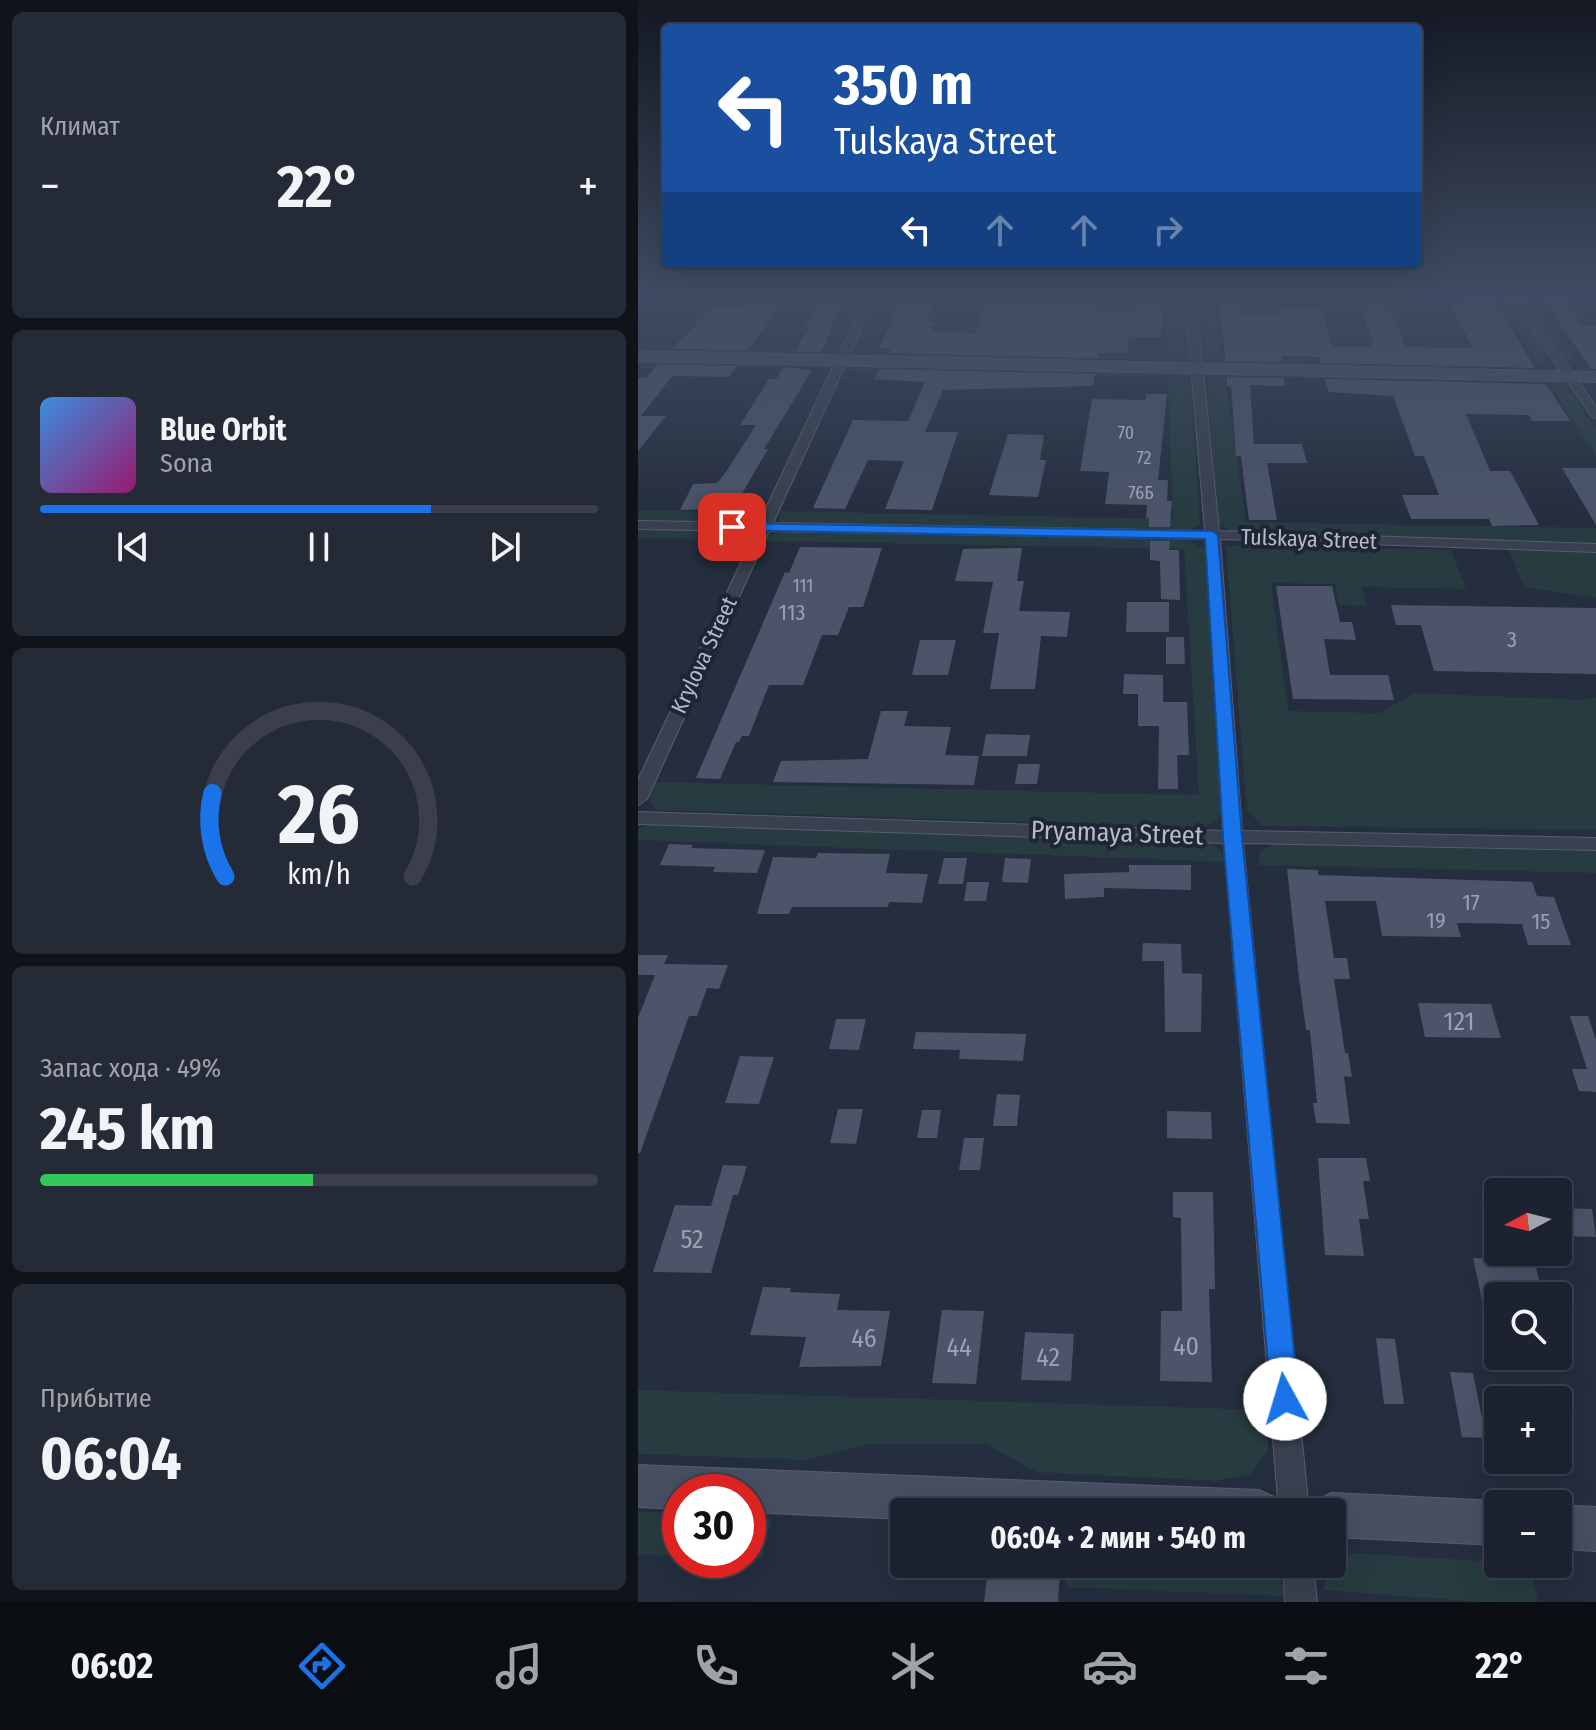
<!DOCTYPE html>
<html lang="ru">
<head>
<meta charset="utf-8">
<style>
	:root { --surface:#1c222f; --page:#252a37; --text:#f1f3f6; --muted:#a0a4aa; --line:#3a3f4b; --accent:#1a73e8 }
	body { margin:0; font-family:"Fira Sans Condensed",sans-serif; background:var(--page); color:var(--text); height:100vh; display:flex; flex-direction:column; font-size:30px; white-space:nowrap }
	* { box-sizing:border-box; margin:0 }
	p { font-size:26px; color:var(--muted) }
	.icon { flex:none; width:44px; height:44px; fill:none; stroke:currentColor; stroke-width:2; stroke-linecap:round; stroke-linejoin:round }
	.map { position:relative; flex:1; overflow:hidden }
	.details { display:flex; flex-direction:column; gap:12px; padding:12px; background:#0f131a; width:638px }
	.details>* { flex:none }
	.banner { position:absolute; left:24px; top:24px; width:760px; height:244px; border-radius:8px; box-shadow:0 8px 32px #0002,0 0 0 2px var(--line); background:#1a4fa0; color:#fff; overflow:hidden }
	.needle { width:52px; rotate:263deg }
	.buttons { position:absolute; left:846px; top:1178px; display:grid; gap:16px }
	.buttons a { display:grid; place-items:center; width:88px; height:88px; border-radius:8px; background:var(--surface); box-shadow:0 8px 32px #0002,0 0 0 2px var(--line); font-size:40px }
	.speed { position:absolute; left:24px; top:1474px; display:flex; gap:16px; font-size:40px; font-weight:700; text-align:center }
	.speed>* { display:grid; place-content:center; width:104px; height:104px; border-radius:50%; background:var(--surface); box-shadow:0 8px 32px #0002,0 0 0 2px var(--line); line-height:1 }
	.speed .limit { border:12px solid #d22; background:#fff; color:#111 }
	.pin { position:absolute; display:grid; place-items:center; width:68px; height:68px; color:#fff; margin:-34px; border-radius:16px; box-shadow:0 4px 12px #0006 }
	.me { position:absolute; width:88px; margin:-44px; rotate:354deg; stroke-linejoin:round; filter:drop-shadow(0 0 6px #0008) }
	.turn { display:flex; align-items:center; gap:28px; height:168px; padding:0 40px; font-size:36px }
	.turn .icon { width:104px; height:104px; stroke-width:2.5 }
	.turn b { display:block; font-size:56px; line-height:68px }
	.lanes { display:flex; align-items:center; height:76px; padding:0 40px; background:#0003; justify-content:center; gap:40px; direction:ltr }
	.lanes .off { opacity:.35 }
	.big { font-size:60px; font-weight:700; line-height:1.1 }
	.details .tile { flex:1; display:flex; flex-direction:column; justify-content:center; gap:12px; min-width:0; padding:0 28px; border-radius:12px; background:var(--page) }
	.details .dial { align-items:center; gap:0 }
	.dial svg { height:208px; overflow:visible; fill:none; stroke:var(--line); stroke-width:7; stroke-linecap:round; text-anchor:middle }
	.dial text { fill:var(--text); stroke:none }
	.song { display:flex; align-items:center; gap:24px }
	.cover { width:96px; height:96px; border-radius:12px; background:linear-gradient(135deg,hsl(210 70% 55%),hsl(320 70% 35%)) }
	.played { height:8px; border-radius:4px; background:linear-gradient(90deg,var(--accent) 70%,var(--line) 70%) }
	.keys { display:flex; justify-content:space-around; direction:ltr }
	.heat { display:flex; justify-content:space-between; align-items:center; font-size:44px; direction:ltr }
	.charge { height:12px; border-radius:6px; background:linear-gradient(90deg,#34c759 49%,var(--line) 0) }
	.trip { position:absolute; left:252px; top:1498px; width:456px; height:80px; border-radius:8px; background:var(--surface); box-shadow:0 8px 32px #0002,0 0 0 2px var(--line); font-weight:700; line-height:80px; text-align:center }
	.tabs { display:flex; height:128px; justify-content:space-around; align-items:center; background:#0b0e13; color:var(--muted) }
	.tabs .icon { width:56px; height:56px }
	.tabs .active { color:var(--accent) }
	.tabs b { font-size:36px; color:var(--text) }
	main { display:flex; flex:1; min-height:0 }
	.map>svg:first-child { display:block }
	.green { fill:#273b40 }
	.building { fill:#4b5468 }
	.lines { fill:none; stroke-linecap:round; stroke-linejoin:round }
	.minor-casing { stroke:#575e6d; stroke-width:2 }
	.secondary-casing { stroke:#575e6d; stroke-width:2 }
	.minor { fill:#39404f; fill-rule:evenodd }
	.secondary { fill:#474f62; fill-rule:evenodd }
	.route { fill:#1a73e8; stroke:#114b97; stroke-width:2 }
	.labels { text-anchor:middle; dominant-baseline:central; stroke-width:8; stroke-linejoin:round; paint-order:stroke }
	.far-number-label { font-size:18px; fill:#9ba1b2 }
	.far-street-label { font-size:22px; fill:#b6bbca; stroke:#1e2534 }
	.number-label { font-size:22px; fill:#9ba1b2 }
	.street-label { font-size:26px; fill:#b6bbca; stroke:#1e2534 }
	.near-number-label { font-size:26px; fill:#9ba1b2 }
</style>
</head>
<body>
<main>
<section class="details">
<div class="tile"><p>Климат</p>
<div class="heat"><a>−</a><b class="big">22°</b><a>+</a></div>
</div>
<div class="tile">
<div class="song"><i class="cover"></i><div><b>Blue Orbit</b><p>Sona</p></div></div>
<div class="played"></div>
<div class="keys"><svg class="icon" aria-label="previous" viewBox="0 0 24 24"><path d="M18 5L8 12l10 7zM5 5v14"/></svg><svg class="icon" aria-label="pause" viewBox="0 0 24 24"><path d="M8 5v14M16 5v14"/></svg><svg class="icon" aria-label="next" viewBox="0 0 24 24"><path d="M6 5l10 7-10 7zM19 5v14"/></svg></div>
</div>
<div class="tile dial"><svg viewBox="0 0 100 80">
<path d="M14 69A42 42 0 1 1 86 69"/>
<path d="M14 69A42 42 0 0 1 9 37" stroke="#1a73e8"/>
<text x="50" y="56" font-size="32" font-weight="700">26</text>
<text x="50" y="72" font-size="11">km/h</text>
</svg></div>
<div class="tile"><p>Запас хода · 49%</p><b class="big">245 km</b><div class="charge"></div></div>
<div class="tile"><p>Прибытие</p><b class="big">06:04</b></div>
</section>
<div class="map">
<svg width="958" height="1602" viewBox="0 0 958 1602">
	<rect width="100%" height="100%" fill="#252e3f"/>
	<g class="green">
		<path d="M527 293H547L551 356 544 361 230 356 221 349 529 355Z"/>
		<path d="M561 293H578L584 357 827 362 831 370 582 364 565 357Z"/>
		<path d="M855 293H868L908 353 905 364 900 363Z"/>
		<path d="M881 293H891L939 363 929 362Z"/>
		<path d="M0 345 204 348 188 355 0 352Z"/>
		<path d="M0 360 194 364 197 368 0 366Z"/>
		<path d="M228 364 548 373 552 378 562 524 552 530 532 531 147 524 141 521 142 511 535 519 530 377 209 370Z"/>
		<path d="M581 373 916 381 930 387 958 428V456L911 383 587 377 608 522 958 528V543L616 534 593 531 580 524 569 380Z"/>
		<path d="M0 510 126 513 116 522 108 524 0 522Z"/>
		<path d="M0 528 114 530 118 532 114 541 0 538Z"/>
		<path d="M148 531 549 540 567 549 588 795C586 840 545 827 512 826L18 810 12 803V791L17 782 561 795 546 549 125 541 130 535Z"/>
		<path d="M599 545 813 550 828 589 723 587 729 607 701 604 697 584 633 583 650 711 742 713 776 693 946 700 958 697V830L625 826 610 811 608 801 588 547Z"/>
		<path d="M871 550 958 551V598L886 587Z"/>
		<path d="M13 824 571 842 583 851 589 862 0 840V829Z"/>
		<path d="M637 844 958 851V873L620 865 622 852Z"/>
		<path d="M0 1390 630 1410V1449L614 1474 577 1481 398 1472 349 1444H232L167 1460 0 1454Z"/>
		<path d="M0 1512 42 1513V1556L0 1555Z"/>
		<path d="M110 1516 134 1517 124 1559 110 1558Z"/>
		<path d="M714 1553 892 1564 900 1602H841L685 1590 697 1561Z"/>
		<path d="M428 1564H632L642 1577 646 1596 428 1587Z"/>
	</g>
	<g class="building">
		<path d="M192 293H213L191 329H194L188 340H190L182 352 157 351 173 326H166Z"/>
		<path d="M365 293H412L411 297H429L427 302H458L456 311 497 312 499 293H518L517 304H526L522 337H491L489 353H461L460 358 250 353 253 349 241 348 265 298 298 299 289 322H298L293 332 338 333 350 302H364Z"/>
		<path d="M822 295 849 296 856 301 897 368 682 363 681 357 643 356 644 362 588 361 580 297H601L604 314H643L642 308 683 309 694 347H736L722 306H751L768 347 835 348 812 304H827Z"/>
		<path d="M904 298H924L945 326H958V369H953Z"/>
		<path d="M113 303H145L110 350 34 349 76 306 110 307Z"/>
		<path d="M20 364 99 366 91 377 34 376 3 416H28L0 451V378H8Z"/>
		<path d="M146 367 174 370 126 449H130L95 509 42 510 55 484 79 483 88 472 118 425H102L131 379H138Z"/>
		<path d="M242 369 457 374 455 386 305 390 287 432H320L294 510 247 509 266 461 230 460 207 509 175 508 215 420 270 421 287 382 236 379Z"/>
		<path d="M589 377 646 378 647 386 612 385 616 444H664L669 463H629L639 520H611L603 456H598L593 386H589Z"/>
		<path d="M687 379 908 384 932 421H894L891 415 828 414 852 471H872L901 525 854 526 851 519H773L764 495H801L786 456H777L755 396 691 392Z"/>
		<path d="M508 394H529L520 480H530L529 501H534L532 527H511V518H508L509 505 467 504 471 472 442 471 454 399 507 400Z"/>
		<path d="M370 434 406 435 402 460H408L400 497 351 495Z"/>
		<path d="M924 468H958V525Z"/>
		<path d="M512 541H532L531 550H541L542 600 523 599 522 561 512 560Z"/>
		<path d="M162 547 244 548 225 607H211L200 635H184L165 685H131L111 736H104L101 742H98L82 779 58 778 144 579 147 572 151 573Z"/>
		<path d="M384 548 379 581H386L381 611 432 612 429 637 403 636 397 689H352L361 633H345L355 582 317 581 325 549Z"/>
		<path d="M638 586H694L702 622H714L718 640 686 639 692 675H750L756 700 655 699Z"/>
		<path d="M489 602H531V632H488Z"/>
		<path d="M753 605 958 608V674L796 671 783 625H758Z"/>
		<path d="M528 637H546L547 664H528Z"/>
		<path d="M282 640H318L310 675H274Z"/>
		<path d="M486 674 525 675V702H549L551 755H539L540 789H520L521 726H500V694H485Z"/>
		<path d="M243 711H270L266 726 313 727 307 755 341 756 336 785 135 782 143 761 230 759Z"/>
		<path d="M348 734 392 735 389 756H344Z"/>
		<path d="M380 764H402L399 784H377Z"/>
		<path d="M31 844 55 845 53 848 127 850 119 873 75 872 77 867 22 865Z"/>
		<path d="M180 853 252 854 248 873 290 874 284 903 251 902 250 907H154L151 914H119L135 857 178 858Z"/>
		<path d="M306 858H329L325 884H300Z"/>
		<path d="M367 858 393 859 390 883 364 882Z"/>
		<path d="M491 865H553V890L466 888V897L427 899 426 874 491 872Z"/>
		<path d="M649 869 680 870V875L894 882 899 896 916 897 933 945H890L884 924 819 923 823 937 744 936 738 901H687L696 958H709L712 979H696L707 1053H710L714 1077 706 1076 712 1124 678 1123 675 1103H679L672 1030H668L661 978Z"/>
		<path d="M329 882H351L348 901H326Z"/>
		<path d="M505 943 543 944 544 973 564 974 563 1032H527L526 961H504Z"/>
		<path d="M0 955H30L26 964 90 965 81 989 69 988 59 1016H51L2 1153H0V1018L17 975H0Z"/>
		<path d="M780 1003 853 1004 863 1038 787 1037Z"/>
		<path d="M932 1016H950L958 1040V1092L941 1091 934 1069H949Z"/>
		<path d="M198 1019H228L221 1050 191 1049Z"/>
		<path d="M278 1032 388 1034 385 1061 321 1059 322 1050 275 1049Z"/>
		<path d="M102 1056 136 1057 121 1104 87 1103Z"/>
		<path d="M359 1094 382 1095 379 1126H355Z"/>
		<path d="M200 1109H225L218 1144 192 1143Z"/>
		<path d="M284 1110H303L299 1138H279Z"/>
		<path d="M529 1111 573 1112 574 1139 529 1138Z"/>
		<path d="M326 1138H346L342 1170H321Z"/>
		<path d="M680 1158H728L732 1181H725L731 1219H721L726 1256 687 1255Z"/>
		<path d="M85 1165 109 1166 100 1195H95L73 1273 15 1272 37 1205 73 1206Z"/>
		<path d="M535 1192H575L577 1289H571L574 1382 522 1381 523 1311H544L543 1218 535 1217Z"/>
		<path d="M920 1208 954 1209 958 1237 920 1236Z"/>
		<path d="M835 1258 896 1260 905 1296H860V1337L852 1338Z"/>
		<path d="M125 1287 153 1288 152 1292 202 1294 199 1310 252 1311 243 1366 161 1367 168 1337 112 1335Z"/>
		<path d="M304 1310 346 1311 338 1384 294 1383Z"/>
		<path d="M387 1332 436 1334 433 1381 383 1380Z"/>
		<path d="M738 1338 757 1339 766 1404H746Z"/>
		<path d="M812 1372 835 1373 848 1438 824 1437Z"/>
		<path d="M350 1569 422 1571 420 1602H346Z"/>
	</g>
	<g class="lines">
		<g class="minor-casing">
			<g id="minor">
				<path d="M230 293H240L135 523 567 531 547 293H557L581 531 958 544V552L582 539 604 831 958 838V850L605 843 671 1512H641L586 843 0 824V812L585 831 568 539 131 531 9 799 0 805V780L118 531 0 529V521L121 523Z"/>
				<path d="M869 293H879L958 407V418L954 417Z"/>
				<path d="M645 1564H675L679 1602H647Z"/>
			</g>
		</g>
		<g class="secondary-casing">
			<g id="secondary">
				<path d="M0 351 958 372V382L0 361Z"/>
				<path d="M0 1465 621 1490 636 1497 643 1512H266V1519L110 1512V1492H42V1509L0 1507Z"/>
				<path d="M694 1493 860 1501 867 1504H860V1545L694 1537V1512H674L679 1500Z"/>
				<path d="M920 1505 958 1507V1551L920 1549Z"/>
			</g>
		</g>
		<use href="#minor" class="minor"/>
		<use href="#secondary" class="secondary"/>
	</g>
	<linearGradient id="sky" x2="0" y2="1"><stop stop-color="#141923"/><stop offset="0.57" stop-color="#404c63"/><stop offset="1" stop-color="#404c63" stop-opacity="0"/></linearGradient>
	<rect width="958" height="517" fill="url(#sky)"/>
	<path class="route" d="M94 523 574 531 580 535 604 837 661 1399 657 1408 647 1413 637 1408 633 1399 585 837 567 539 89 530V524Z"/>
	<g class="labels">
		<g class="far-number-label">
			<text x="488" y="433">70</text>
			<text x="506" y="458">72</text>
			<text x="503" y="493">76Б</text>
			<text x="165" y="586">111</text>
		</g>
		<g class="far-street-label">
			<text transform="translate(671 539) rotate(2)">Tulskaya Street</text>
			<text transform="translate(66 655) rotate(-65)">Krylova Street</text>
		</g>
		<g class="number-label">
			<text x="154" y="612">113</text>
			<text x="874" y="639">3</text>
			<text x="833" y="902">17</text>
			<text x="798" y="920">19</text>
			<text x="903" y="921">15</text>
		</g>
		<g class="street-label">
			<text transform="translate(479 833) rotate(2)">Pryamaya Street</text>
		</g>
		<g class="near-number-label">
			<text x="821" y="1021">121</text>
			<text x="54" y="1239">52</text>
			<text x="226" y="1338">46</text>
			<text x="548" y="1346">40</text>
			<text x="321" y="1347">44</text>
			<text x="410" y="1357">42</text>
		</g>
	</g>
</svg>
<div class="buttons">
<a><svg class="needle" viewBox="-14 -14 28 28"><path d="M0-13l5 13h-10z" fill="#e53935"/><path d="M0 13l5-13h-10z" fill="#a0a4aa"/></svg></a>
<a><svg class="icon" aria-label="search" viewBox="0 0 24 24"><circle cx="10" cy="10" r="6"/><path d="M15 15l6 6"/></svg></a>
<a>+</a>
<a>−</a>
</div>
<div class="speed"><div class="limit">30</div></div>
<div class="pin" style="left:94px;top:527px;background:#d93025"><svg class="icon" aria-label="arrive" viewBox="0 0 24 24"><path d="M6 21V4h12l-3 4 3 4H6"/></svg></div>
<svg class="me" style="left:647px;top:1399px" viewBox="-20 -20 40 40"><circle r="19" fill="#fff"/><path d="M0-13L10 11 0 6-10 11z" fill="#1a73e8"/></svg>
<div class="trip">06:04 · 2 мин · 540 m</div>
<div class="banner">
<div class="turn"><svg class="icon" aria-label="left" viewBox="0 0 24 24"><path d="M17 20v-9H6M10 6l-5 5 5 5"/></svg><div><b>350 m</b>Tulskaya Street</div></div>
<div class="lanes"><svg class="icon" aria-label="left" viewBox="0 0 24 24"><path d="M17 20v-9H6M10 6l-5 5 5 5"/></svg><svg class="icon off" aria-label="ahead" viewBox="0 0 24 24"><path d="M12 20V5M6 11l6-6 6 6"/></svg><svg class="icon off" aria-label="ahead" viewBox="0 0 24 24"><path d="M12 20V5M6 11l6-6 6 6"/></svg><svg class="icon off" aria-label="right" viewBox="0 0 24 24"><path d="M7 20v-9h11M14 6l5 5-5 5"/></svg></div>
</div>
</div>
</main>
<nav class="tabs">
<b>06:02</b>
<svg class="icon active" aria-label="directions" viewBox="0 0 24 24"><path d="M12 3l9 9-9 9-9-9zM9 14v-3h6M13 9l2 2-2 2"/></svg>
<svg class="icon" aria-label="music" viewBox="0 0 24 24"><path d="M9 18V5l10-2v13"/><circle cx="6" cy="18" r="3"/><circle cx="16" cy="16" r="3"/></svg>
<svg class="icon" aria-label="phone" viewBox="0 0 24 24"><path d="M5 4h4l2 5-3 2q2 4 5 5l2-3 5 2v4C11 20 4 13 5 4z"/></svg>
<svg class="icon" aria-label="climate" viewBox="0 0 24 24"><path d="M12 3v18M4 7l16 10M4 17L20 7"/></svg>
<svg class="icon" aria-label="car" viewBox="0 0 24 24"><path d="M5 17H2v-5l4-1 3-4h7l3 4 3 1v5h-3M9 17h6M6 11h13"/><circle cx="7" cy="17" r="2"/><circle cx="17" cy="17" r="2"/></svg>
<svg class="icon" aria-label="filters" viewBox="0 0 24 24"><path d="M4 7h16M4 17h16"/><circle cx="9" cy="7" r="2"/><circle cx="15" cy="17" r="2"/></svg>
<b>22°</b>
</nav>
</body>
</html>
